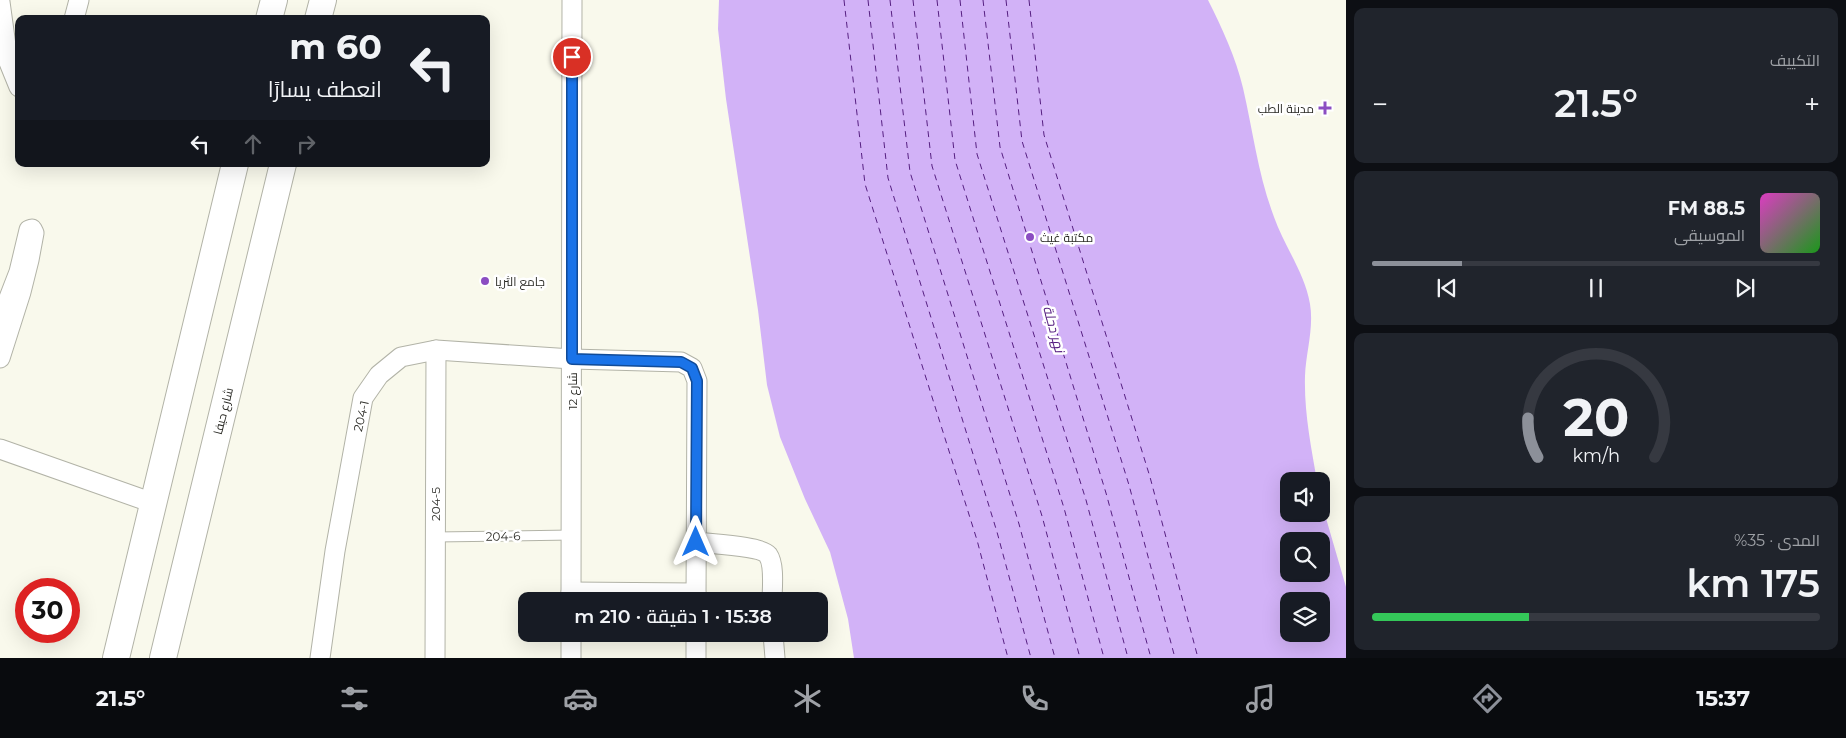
<!DOCTYPE html>
<html lang="ar">
<head>
<meta charset="utf-8">
<style>
	:root { --surface:#171b24; --page:#20242c; --text:#f1f3f6; --muted:#9ea1a6; --line:#363941; --accent:#8c9099 }
	body { margin:0; font-family:Montserrat,Cairo,sans-serif; background:var(--page); color:var(--text); direction:rtl; height:100vh; display:flex; flex-direction:column; font-size:19px; white-space:nowrap }
	* { box-sizing:border-box; margin:0 }
	p { font-size:16px; color:var(--muted) }
	.icon { flex:none; width:28px; height:28px; fill:none; stroke:currentColor; stroke-width:2; stroke-linecap:round; stroke-linejoin:round }
	.map { position:relative; flex:1; overflow:hidden; direction:ltr }
	.panel { display:flex; flex-direction:column; gap:8px; padding:8px; background:#0d0f14; width:500px }
	.panel>* { flex:none }
	.guide { position:absolute; left:15px; top:15px; width:475px; height:152px; border-radius:10px; box-shadow:0 5px 20px #0002; direction:rtl; background:#171b24; color:var(--text); overflow:hidden }
	.fabs { position:absolute; left:1280px; top:472px; display:grid; gap:10px }
	.fabs a { display:grid; place-items:center; width:50px; height:50px; border-radius:10px; background:var(--surface); box-shadow:0 5px 20px #0002; font-size:25px }
	.speed { position:absolute; left:15px; top:578px; display:flex; gap:10px; font-size:25px; font-weight:700; text-align:center }
	.speed>* { display:grid; place-content:center; width:65px; height:65px; border-radius:50%; background:var(--surface); box-shadow:0 5px 20px #0002; line-height:1 }
	.speed .limit { border:8px solid #d22; background:#fff; color:#111 }
	.pin { position:absolute; display:grid; place-items:center; width:42px; height:42px; color:#fff; margin:-21px; border:2px solid #fff; border-radius:50%; box-shadow:0 1px 5px #0007 }
	.me { position:absolute; width:55px; margin:-28px; rotate:0deg; stroke-linejoin:round; filter:drop-shadow(0 0 4px #0008) }
	.turn { display:flex; align-items:center; gap:18px; height:105px; padding:0 25px; font-size:22px }
	.turn .icon { width:65px; height:65px; stroke-width:2.5 }
	.turn b { display:block; font-size:35px; line-height:42px }
	.lanes { display:flex; align-items:center; height:48px; padding:0 25px; background:#0003; justify-content:center; gap:25px; direction:ltr }
	.lanes .off { opacity:.35 }
	.big { font-size:38px; font-weight:600; line-height:1.1 }
	.panel .card { flex:1; display:flex; flex-direction:column; justify-content:center; gap:8px; min-width:0; padding:0 18px; border-radius:10px; background:var(--page) }
	.panel .dial { align-items:center; gap:0 }
	.dial svg { height:130px; overflow:visible; fill:none; stroke:var(--line); stroke-width:7; stroke-linecap:round; text-anchor:middle }
	.dial text { fill:var(--text); stroke:none }
	.song { display:flex; align-items:center; gap:15px }
	.cover { width:60px; height:60px; border-radius:8px; background:linear-gradient(135deg,hsl(310 70% 55%),hsl(120 70% 35%)) }
	.played { height:5px; border-radius:2px; background:linear-gradient(90deg,var(--accent) 20%,var(--line) 20%) }
	.keys { display:flex; justify-content:space-around; direction:ltr }
	.heat { display:flex; justify-content:space-between; align-items:center; font-size:28px; direction:ltr }
	.charge { height:8px; border-radius:4px; background:linear-gradient(90deg,#34c759 35%,var(--line) 0) }
	.trip { position:absolute; left:518px; top:592px; width:310px; height:50px; border-radius:10px; background:var(--surface); box-shadow:0 5px 20px #0002; font-weight:600; line-height:50px; text-align:center; direction:rtl }
	.tab-bar { display:flex; height:80px; justify-content:space-around; align-items:center; background:#090b0e; color:var(--muted) }
	.tab-bar .icon { width:35px; height:35px }
	.tab-bar .on { color:var(--accent) }
	.tab-bar b { font-size:22px; color:var(--text) }
	main { display:flex; flex:1; min-height:0 }
	.map>svg:first-child { display:block }
	.water { fill:#d2b2f7; fill-rule:evenodd }
	.lines { fill:none; stroke-linecap:round; stroke-linejoin:round }
	.ferry { stroke:#561f81; stroke-width:1; stroke-dasharray:6 5; stroke-linecap:butt }
	.service-casing { stroke:#b2b3a7; stroke-width:11 }
	.minor-casing { stroke:#b2b3a7; stroke-width:21 }
	.secondary-casing { stroke:#b2b3a7; stroke-width:28 }
	.service { stroke:#fff; stroke-width:9 }
	.minor { stroke:#fff; stroke-width:19 }
	.secondary { stroke:#fff; stroke-width:26 }
	.route-casing { stroke:#114b97; stroke-width:12 }
	.route { stroke:#1a73e8; stroke-width:9 }
	.poi-dot { fill:#8b4dc2; stroke:#fff; stroke-width:2 }
	.labels { text-anchor:middle; dominant-baseline:central; stroke-width:5; stroke-linejoin:round; paint-order:stroke }
	.poi-label { font-size:12px; fill:#2c2c27; stroke:#fff; text-anchor:start }
	.street-label { font-size:12px; fill:#2c2c27; stroke:#fff }
	.water-label { font-size:14px; font-style:italic; fill:#561f81; stroke:#fff }
</style>
</head>
<body>
<main>
<section class="panel">
<div class="card"><p>التكييف</p>
<div class="heat"><a>−</a><b class="big">21.5°</b><a>+</a></div>
</div>
<div class="card">
<div class="song"><i class="cover"></i><div><b>88.5 FM</b><p>الموسيقى</p></div></div>
<div class="played"></div>
<div class="keys"><svg class="icon" aria-label="previous" viewBox="0 0 24 24"><path d="M18 5L8 12l10 7zM5 5v14"/></svg><svg class="icon" aria-label="pause" viewBox="0 0 24 24"><path d="M8 5v14M16 5v14"/></svg><svg class="icon" aria-label="next" viewBox="0 0 24 24"><path d="M6 5l10 7-10 7zM19 5v14"/></svg></div>
</div>
<div class="card dial"><svg viewBox="0 0 100 80">
<path d="M14 69A42 42 0 1 1 86 69"/>
<path d="M14 69A42 42 0 0 1 8 45" stroke="#8c9099"/>
<text x="50" y="56" font-size="32" font-weight="700">20</text>
<text x="50" y="72" font-size="11">km/h</text>
</svg></div>
<div class="card"><p>المدى · 35%</p><b class="big">175 km</b><div class="charge"></div></div>
</section>
<div class="map">
<svg width="1346" height="658" viewBox="0 0 1346 658">
	<rect width="100%" height="100%" fill="#f9f9ec"/>
	<path class="water" d="M719 0H1208C1222 28 1236 58 1243 88 1253 131 1258 175 1274 217 1284 246 1305 273 1310 304 1314 328 1306 352 1305 376 1304 412 1311 446 1317 481H1289V514H1321V501L1346 587V658H854L848 619 830 552 805 499 780 437 767 385 758 310 726 99 718 29ZM1289 541H1321V574H1289ZM1289 601H1321V634H1289Z"/>
	<g class="lines">
		<g class="ferry">
			<path d="M844 0 865 184 977 540 1008 658"/>
			<path d="M868 0 888 178 997 532 1031 658"/>
			<path d="M890 0 910 172 1019 524 1055 658"/>
			<path d="M913 0 932 166 1042 516 1080 658"/>
			<path d="M937 0 955 160 1064 508 1104 658"/>
			<path d="M960 0 977 154 1086 500 1128 658"/>
			<path d="M983 0 1000 147 1106 493 1151 658"/>
			<path d="M1006 0 1022 141 1129 485 1175 658"/>
			<path d="M1029 0 1044 135 1150 477 1198 658"/>
		</g>
		<g class="service-casing">
			<path id="service" d="M435 537 572 535"/>
		</g>
		<g class="minor-casing">
			<g id="minor">
				<path d="M0 2 8 60 19 87"/>
				<path d="M74 19 79 0"/>
				<path d="M0 321 19 272 29 230 32 229 34 233 29 260 21 292 0 358"/>
				<path d="M0 449 153 503"/>
				<path d="M697 542C710 544 761 546 768 555 775 565 772 590 772 601"/>
				<path d="M571 592 696 593"/>
				<path d="M571 601 572 0"/>
				<path d="M773 634 775 658"/>
				<path d="M320 658 335 551 363 398 379 375 401 357 436 350 572 359 681 362 692 368 697 381 696 601"/>
				<path d="M435 658 436 350"/>
				<path d="M571 658V634"/>
				<path d="M696 658V634"/>
			</g>
		</g>
		<g class="secondary-casing">
			<g id="secondary">
				<path d="M269 19 274 0"/>
				<path d="M318 19 323 0"/>
				<path d="M116 658 235 164"/>
				<path d="M163 658 283 164"/>
			</g>
		</g>
		<use href="#service" class="service"/>
		<use href="#minor" class="minor"/>
		<use href="#secondary" class="secondary"/>
	</g>
	<g class="lines">
		<g class="route-casing">
			<path id="route" d="M572 57V359L681 362 692 368 697 381 696 542"/>
		</g>
		<use href="#route" class="route"/>
	</g>
	<g class="poi-dot">
		<path d="M1322.5 100.5h5v5h5v5h-5v5h-5v-5h-5v-5h5z"/>
		<circle cx="1030" cy="237" r="5"/>
		<circle cx="485" cy="281" r="5"/>
	</g>
	<g class="labels">
		<g class="poi-label">
			<text x="1314" y="108" text-anchor="end">مدينة الطب</text>
			<text x="1040" y="237">مكتبة غيث</text>
			<text x="495" y="281">جامع الثريا</text>
		</g>
		<g class="street-label">
			<text transform="translate(572 391) rotate(-90)">شارع 12</text>
			<text transform="translate(223 411) rotate(-76)">شارع حيفا</text>
			<text transform="translate(361 416) rotate(-77)">204-1</text>
			<text transform="translate(435 504) rotate(-90)">204-5</text>
			<text transform="translate(503 536) rotate(-1)">204-6</text>
		</g>
		<g class="water-label">
			<text transform="translate(1054 329) rotate(75)">نهر دجلة</text>
		</g>
	</g>
</svg>
<div class="fabs">
<a><svg class="icon" aria-label="sound" viewBox="0 0 24 24"><path d="M4 9h4l5-4v14l-5-4H4zM17 9q2 3 0 6"/></svg></a>
<a><svg class="icon" aria-label="search" viewBox="0 0 24 24"><circle cx="10" cy="10" r="6"/><path d="M15 15l6 6"/></svg></a>
<a><svg class="icon" aria-label="layers" viewBox="0 0 24 24"><path d="M12 4l9 5-9 5-9-5zM3 14l9 5 9-5"/></svg></a>
</div>
<div class="speed"><div class="limit">30</div></div>
<div class="pin" style="left:572px;top:57px;background:#d93025"><svg class="icon" aria-label="arrive" viewBox="0 0 24 24"><path d="M6 21V4h12l-3 4 3 4H6"/></svg></div>
<svg class="me" style="left:696px;top:542px" viewBox="-20 -20 40 40"><path d="M0-17L14 15 0 8-14 15z" fill="#1a73e8" stroke="#fff" stroke-width="4"/></svg>
<div class="trip">15:38 · 1 دقيقة · 210 m</div>
<div class="guide">
<div class="turn"><svg class="icon" aria-label="left" viewBox="0 0 24 24"><path d="M17 20v-9H6M10 6l-5 5 5 5"/></svg><div><b>60 m</b>انعطف يسارًا</div></div>
<div class="lanes"><svg class="icon" aria-label="left" viewBox="0 0 24 24"><path d="M17 20v-9H6M10 6l-5 5 5 5"/></svg><svg class="icon off" aria-label="ahead" viewBox="0 0 24 24"><path d="M12 20V5M6 11l6-6 6 6"/></svg><svg class="icon off" aria-label="right" viewBox="0 0 24 24"><path d="M7 20v-9h11M14 6l5 5-5 5"/></svg></div>
</div>
</div>
</main>
<nav class="tab-bar">
<b>15:37</b>
<svg class="icon on" aria-label="directions" viewBox="0 0 24 24"><path d="M12 3l9 9-9 9-9-9zM9 14v-3h6M13 9l2 2-2 2"/></svg>
<svg class="icon" aria-label="music" viewBox="0 0 24 24"><path d="M9 18V5l10-2v13"/><circle cx="6" cy="18" r="3"/><circle cx="16" cy="16" r="3"/></svg>
<svg class="icon" aria-label="phone" viewBox="0 0 24 24"><path d="M5 4h4l2 5-3 2q2 4 5 5l2-3 5 2v4C11 20 4 13 5 4z"/></svg>
<svg class="icon" aria-label="climate" viewBox="0 0 24 24"><path d="M12 3v18M4 7l16 10M4 17L20 7"/></svg>
<svg class="icon" aria-label="car" viewBox="0 0 24 24"><path d="M5 17H2v-5l4-1 3-4h7l3 4 3 1v5h-3M9 17h6M6 11h13"/><circle cx="7" cy="17" r="2"/><circle cx="17" cy="17" r="2"/></svg>
<svg class="icon" aria-label="filters" viewBox="0 0 24 24"><path d="M4 7h16M4 17h16"/><circle cx="9" cy="7" r="2"/><circle cx="15" cy="17" r="2"/></svg>
<b>21.5°</b>
</nav>
</body>
</html>
